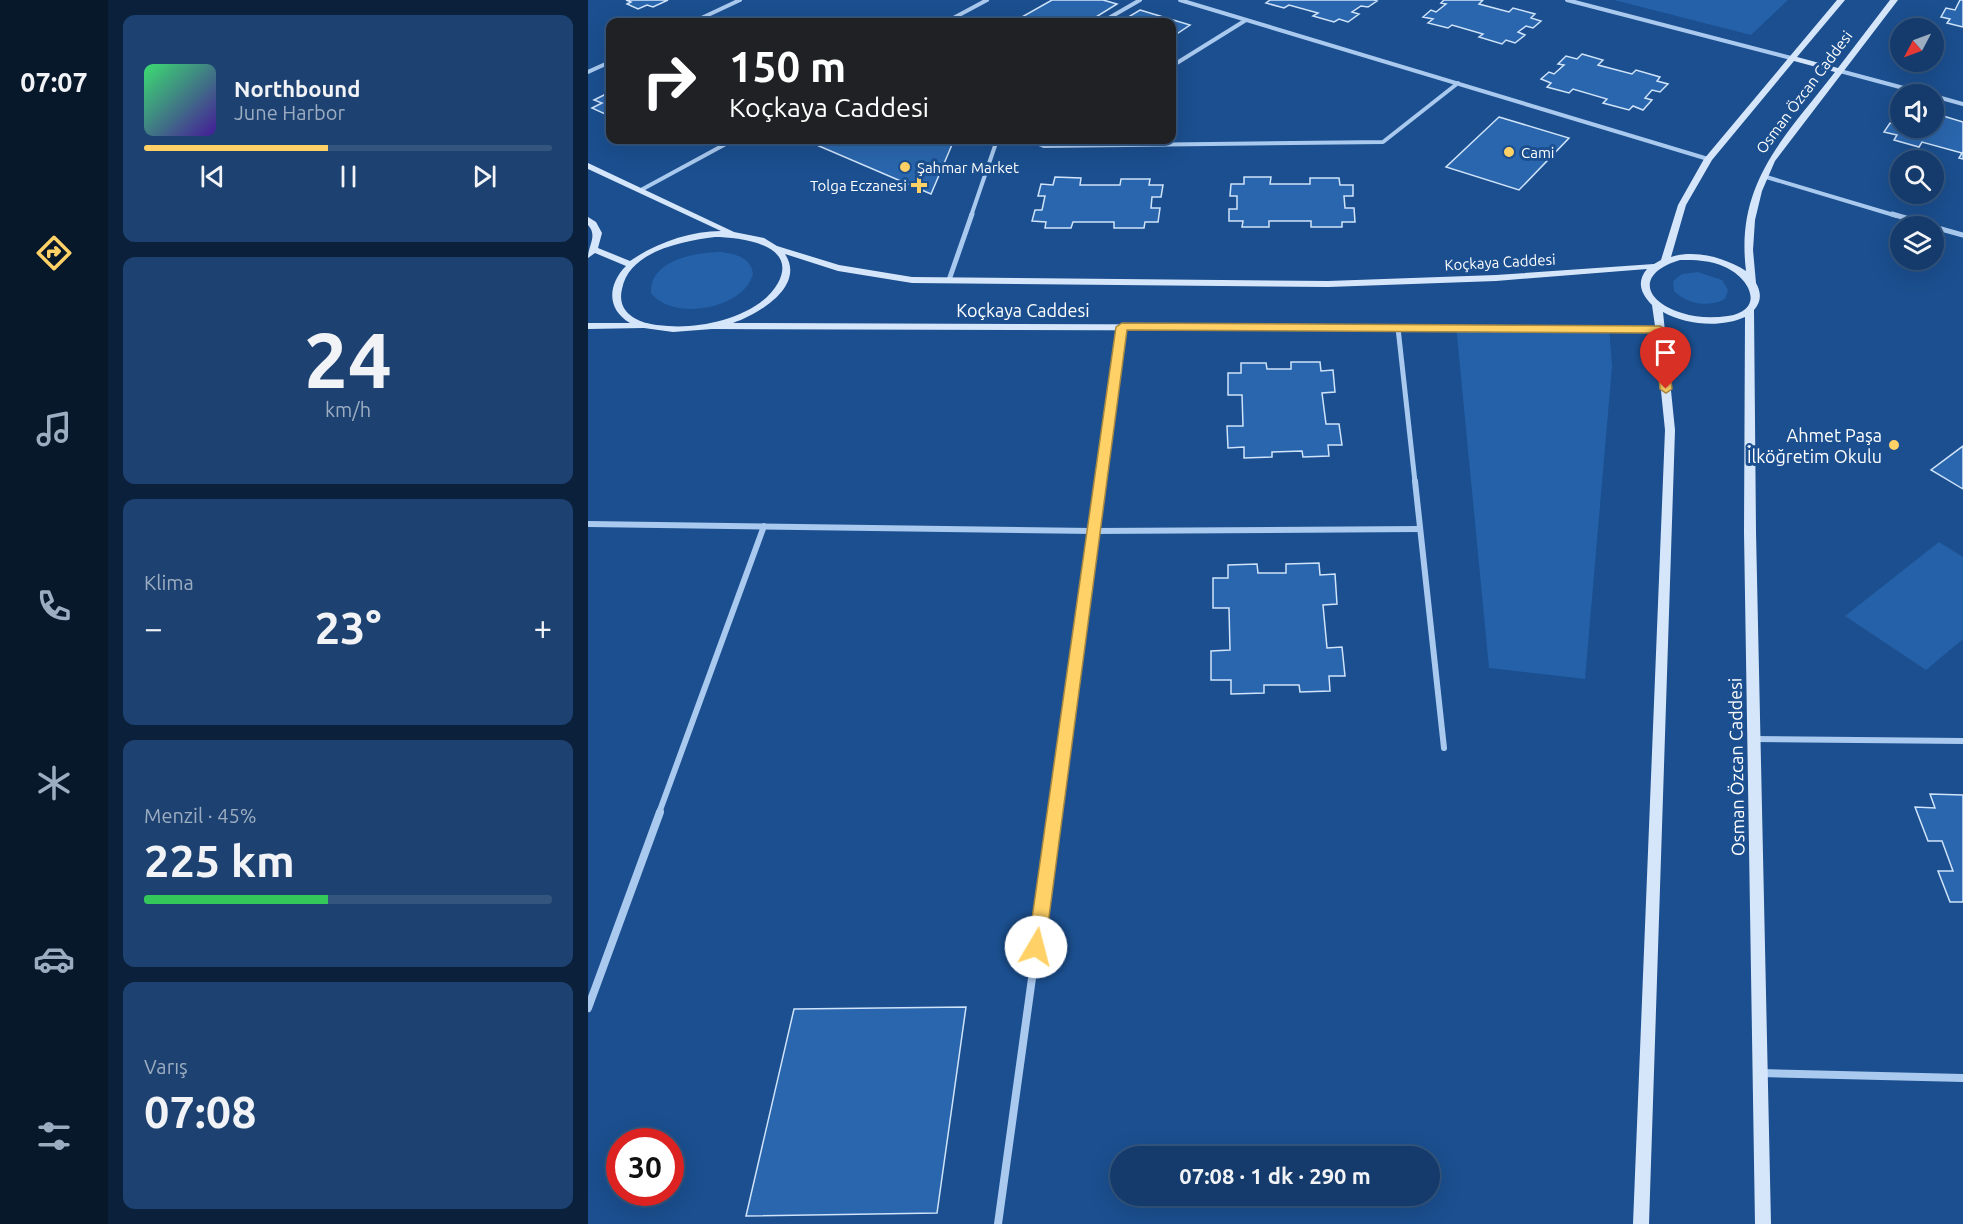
<!DOCTYPE html>
<html lang="tr">
<head>
<meta charset="utf-8">
<style>
	:root { --surface:#143b6b; --page:#1d4271; --text:#f1f3f6; --muted:#9dadc1; --line:#33557e; --accent:#ffd166 }
	body { margin:0; font-family:Ubuntu,sans-serif; background:var(--page); color:var(--text); height:100vh; display:flex; flex-direction:column; font-size:22px; white-space:nowrap }
	* { box-sizing:border-box; margin:0 }
	p { font-size:20px; color:var(--muted) }
	.icon { flex:none; width:33px; height:33px; fill:none; stroke:currentColor; stroke-width:2; stroke-linecap:round; stroke-linejoin:round }
	.map { position:relative; flex:1; overflow:hidden }
	.details { display:flex; flex-direction:column; gap:15px; padding:15px; background:#0b203b; width:480px }
	.details>* { flex:none }
	.hud { position:absolute; left:18px; top:18px; width:570px; height:126px; border-radius:12px; box-shadow:0 6px 24px #0002,0 0 0 2px var(--line); background:#202124; color:#fff; overflow:hidden }
	.needle { width:39px; rotate:229deg }
	.tools { position:absolute; left:1302px; top:18px; display:grid; gap:12px }
	.tools a { display:grid; place-items:center; width:54px; height:54px; border-radius:50%; background:var(--surface); box-shadow:0 6px 24px #0002,0 0 0 2px var(--line); font-size:30px }
	.speed { position:absolute; left:18px; top:1128px; display:flex; gap:12px; font-size:30px; font-weight:700; text-align:center }
	.speed>* { display:grid; place-content:center; width:78px; height:78px; border-radius:50%; background:var(--surface); box-shadow:0 6px 24px #0002,0 0 0 2px var(--line); line-height:1 }
	.speed .limit { border:9px solid #d22; background:#fff; color:#111 }
	.pin { position:absolute; display:grid; place-items:center; width:51px; height:51px; color:#fff; margin:-62px -26px; border-radius:50% 50% 50% 0; rotate:-45deg; box-shadow:0 0 6px #0007 }
	.pin .icon { rotate:45deg }
	.me { position:absolute; width:66px; margin:-33px; rotate:8deg; stroke-linejoin:round; filter:drop-shadow(0 0 4px #0008) }
	.turn { display:flex; align-items:center; gap:21px; height:126px; padding:0 24px; font-size:27px }
	.turn .icon { width:78px; height:78px; stroke-width:2.5 }
	.turn b { display:block; font-size:42px; line-height:51px }
	.big { font-size:45px; font-weight:700; line-height:1.1 }
	.details .tile { flex:1; display:flex; flex-direction:column; justify-content:center; gap:9px; min-width:0; padding:0 21px; border-radius:12px; background:var(--page) }
	.details .dial { align-items:center; gap:0 }
	.dial b { font-size:78px; line-height:1 }
	.song { display:flex; align-items:center; gap:18px }
	.cover { width:72px; height:72px; border-radius:9px; background:linear-gradient(135deg,hsl(140 70% 55%),hsl(260 70% 35%)) }
	.played { height:6px; border-radius:3px; background:linear-gradient(90deg,var(--accent) 45%,var(--line) 45%) }
	.keys { display:flex; justify-content:space-around; direction:ltr }
	.heat { display:flex; justify-content:space-between; align-items:center; font-size:33px; direction:ltr }
	.charge { height:9px; border-radius:4px; background:linear-gradient(90deg,#34c759 45%,var(--line) 0) }
	.trip { position:absolute; left:522px; top:1146px; width:330px; height:60px; border-radius:30px; background:var(--surface); box-shadow:0 6px 24px #0002,0 0 0 2px var(--line); font-weight:700; line-height:60px; text-align:center }
	main { display:flex; flex:1; min-height:0 }
	.menu { display:flex; flex-direction:column; width:108px; justify-content:space-around; align-items:center; background:#08182b; color:var(--muted) }
	.menu .icon { width:42px; height:42px }
	.menu .current { color:var(--accent) }
	.menu b { font-size:27px; color:var(--text) }
	.map>svg:first-child { display:block }
	.green { fill:#2461a8 }
	.building { fill:#2a66ad; stroke:#cfe3fa; stroke-width:1.5 }
	.lines { fill:none; stroke-linecap:round; stroke-linejoin:round }
	.minor-far3 { stroke:#a9c9ee; stroke-width:4 }
	.minor-far2 { stroke:#a9c9ee; stroke-width:5 }
	.minor-far1 { stroke:#a9c9ee; stroke-width:6 }
	.minor { stroke:#a9c9ee; stroke-width:8 }
	.secondary { fill:#d6e6fa; fill-rule:evenodd }
	.route { fill:#ffd166; stroke:#a68842; stroke-width:1.5 }
	.poi-dot { fill:#ffd166; stroke:#1b4f8f; stroke-width:2 }
	.labels { text-anchor:middle; dominant-baseline:central; stroke-width:6; stroke-linejoin:round; paint-order:stroke }
	.far-street-label { font-size:15px; fill:#fff; stroke:#1b4f8f }
	.far-poi-label { font-size:15px; fill:#fff; stroke:#1b4f8f; text-anchor:start }
	.street-label { font-size:18px; fill:#fff; stroke:#1b4f8f }
	.poi-label { font-size:18px; fill:#fff; stroke:#1b4f8f; text-anchor:end }
</style>
</head>
<body>
<main>
<nav class="menu">
<b>07:07</b>
<svg class="icon current" aria-label="directions" viewBox="0 0 24 24"><path d="M12 3l9 9-9 9-9-9zM9 14v-3h6M13 9l2 2-2 2"/></svg>
<svg class="icon" aria-label="music" viewBox="0 0 24 24"><path d="M9 18V5l10-2v13"/><circle cx="6" cy="18" r="3"/><circle cx="16" cy="16" r="3"/></svg>
<svg class="icon" aria-label="phone" viewBox="0 0 24 24"><path d="M5 4h4l2 5-3 2q2 4 5 5l2-3 5 2v4C11 20 4 13 5 4z"/></svg>
<svg class="icon" aria-label="climate" viewBox="0 0 24 24"><path d="M12 3v18M4 7l16 10M4 17L20 7"/></svg>
<svg class="icon" aria-label="car" viewBox="0 0 24 24"><path d="M5 17H2v-5l4-1 3-4h7l3 4 3 1v5h-3M9 17h6M6 11h13"/><circle cx="7" cy="17" r="2"/><circle cx="17" cy="17" r="2"/></svg>
<svg class="icon" aria-label="filters" viewBox="0 0 24 24"><path d="M4 7h16M4 17h16"/><circle cx="9" cy="7" r="2"/><circle cx="15" cy="17" r="2"/></svg>
</nav>
<section class="details">
<div class="tile">
<div class="song"><i class="cover"></i><div><b>Northbound</b><p>June Harbor</p></div></div>
<div class="played"></div>
<div class="keys"><svg class="icon" aria-label="previous" viewBox="0 0 24 24"><path d="M18 5L8 12l10 7zM5 5v14"/></svg><svg class="icon" aria-label="pause" viewBox="0 0 24 24"><path d="M8 5v14M16 5v14"/></svg><svg class="icon" aria-label="next" viewBox="0 0 24 24"><path d="M6 5l10 7-10 7zM19 5v14"/></svg></div>
</div>
<div class="tile dial"><b>24</b><p>km/h</p></div>
<div class="tile"><p>Klima</p>
<div class="heat"><a>−</a><b class="big">23°</b><a>+</a></div>
</div>
<div class="tile"><p>Menzil · 45%</p><b class="big">225 km</b><div class="charge"></div></div>
<div class="tile"><p>Varış</p><b class="big">07:08</b></div>
</section>
<div class="map">
<svg width="1375" height="1224" viewBox="0 0 1375 1224">
	<rect width="100%" height="100%" fill="#1b4f8f"/>
	<g class="green">
		<path d="M1026 0H1200L1163 35Z"/>
		<path d="M133 252C147 254 162 257 165 273 158 309 84 322 63 293 61 260 108 252 133 252Z"/>
		<path d="M1110 272 1134 280 1140 290 1137 299C1120 308 1099 304 1086 291L1085 281 1094 274Z"/>
		<path d="M868 325H1021L1024 367 997 679 901 668Z"/>
		<path d="M1351 542 1375 557V639L1338 670 1257 616Z"/>
	</g>
	<g class="building">
		<path d="M38 0H80L65 7 59 5 50 9 39 4 43 2Z"/>
		<path d="M464 0H515L529 4 500 22H425Z"/>
		<path d="M682 0H786L789 1 780 7 773 6 764 12 771 14 760 22 751 19 746 22 725 16 730 13 701 5 696 8 678 3Z"/>
		<path d="M856 0H895L891 4 921 12 925 8 947 14 943 18 953 21 945 28 938 26 930 32 937 35 927 43 918 40 914 44 891 37 895 34 864 25 860 28 840 23 845 19 835 17 843 10 848 12 858 4 853 3Z"/>
		<path d="M1372 0H1375V27L1359 23 1362 19 1353 17 1358 8 1367 10Z"/>
		<path d="M552 10 602 25 584 37V22H532Z"/>
		<path d="M258 17 271 22H235L243 19 250 21Z"/>
		<path d="M994 54 1015 60 1010 65 1044 74 1048 70 1072 77 1069 81 1080 84 1072 92 1064 90 1057 98 1064 100 1055 110 1045 106 1041 110 1015 103 1019 99 985 89 981 93 959 87 963 83 953 79 961 72 966 74 976 65 970 64 978 56 989 59Z"/>
		<path d="M22 92V111L17 114 4 108 14 103 6 100Z"/>
		<path d="M1346 108 1355 110 1352 115 1375 122V159L1371 158 1374 153 1334 142 1331 147 1306 140 1309 135 1296 132 1302 123 1309 125 1312 120V128H1346Z"/>
		<path d="M911 117 981 138 931 190 858 167Z"/>
		<path d="M217 140H366L343 194Z"/>
		<path d="M467 177 493 178 492 185H532L533 179H562L561 185H575L573 197H564L563 208H572L570 222H557L556 228H526V222H485L483 228H457L458 222 444 221 447 210H454L457 196H450L453 184 465 185Z"/>
		<path d="M656 177H683L682 184H722V178H751L752 185H765V196H756L757 208H766L767 222H754V227H723V221H681V227H654L655 221H641V209H649V196H642L643 184H656Z"/>
		<path d="M703 362H732L733 371 745 370 747 392 734 393 738 424H751L754 445H740L741 456 715 457 714 451 684 452V457L656 458V447L640 448 639 426H655L654 395H640V373H653V363H678L679 369H703Z"/>
		<path d="M1375 446V489L1343 470Z"/>
		<path d="M731 563 732 575 747 574 749 604 735 605 739 648 754 647 757 676H741L742 691 712 692 711 685H676V693L643 694V680H623V651L642 650 641 608H625V578H640V565L669 564 670 573H698V564Z"/>
		<path d="M1342 794 1375 795V902H1362L1350 871H1365L1354 841H1340L1327 807 1347 808Z"/>
		<path d="M378 1007 349 1213 158 1216 206 1009Z"/>
	</g>
	<g class="lines">
		<g class="minor-far3">
			<path d="M592 0 1120 159"/>
			<path d="M979 0 1203 58"/>
			<path d="M105 22 152 0"/>
			<path d="M358 22 399 0"/>
			<path d="M514 22 552 0"/>
			<path d="M584 66 658 20"/>
			<path d="M1252 71 1338 94"/>
			<path d="M0 72 22 62"/>
			<path d="M1346 96 1375 104"/>
			<path d="M440 140 456 146 466 140"/>
			<path d="M456 146 795 142 870 83"/>
			<path d="M1175 176 1309 216"/>
			<path d="M53 190 145 140"/>
			<path d="M383 216 409 140"/>
		</g>
		<g class="minor-far2">
			<path d="M1304 214 1345 226"/>
			<path d="M1346 227 1375 235"/>
			<path d="M361 280 384 214"/>
			<path d="M810 328 827 482"/>
			<path d="M512 482 534 326"/>
		</g>
		<g class="minor-far1">
			<path d="M827 481 856 748"/>
			<path d="M0 524 505 531 832 529"/>
			<path d="M1166 739 1375 741"/>
			<path d="M71 813 176 526"/>
			<path d="M467 813 513 481"/>
		</g>
		<g class="minor">
			<path d="M0 1008 72 812"/>
			<path d="M1172 1073 1375 1078"/>
			<path d="M410 1224 467 812"/>
		</g>
		<path class="secondary" d="M1249 0H1257L1209 57 1250 68 1302 0H1310L1187 161 1174 191 1167 220 1165 250 1168 283C1173 292 1174 301 1166 310L1168 532 1183 1224H1167L1156 532 1157 317C1133 328 1098 325 1075 312L1087 430 1061 1224H1045L1077 430 1067 332 124 329 85 332 56 328 0 329V323H42C18 309 20 284 38 266L7 253 0 258C0 245 10 236 0 225V217L8 222 14 233 10 248 42 261C68 243 102 231 133 231L0 169V163L146 232 176 238 189 246 251 265 324 277 740 281 908 275 1066 264 1073 260 1090 205 1116 159ZM1206 61 1247 72C1197 137 1147 182 1158 271 1138 258 1107 249 1083 257L1098 205 1124 160ZM127 237C151 237 211 244 190 283 171 317 114 329 80 326 65 325 48 323 38 311 33 305 32 297 34 289 41 251 95 241 127 237ZM197 254 250 271 324 283 740 287 908 281 1059 269C1048 282 1053 294 1064 305L1067 326 145 323C171 314 218 286 197 254ZM1092 260C1107 260 1123 260 1137 267 1162 278 1178 310 1140 316 1125 318 1109 318 1094 313 1055 301 1048 273 1092 260Z"/>
	</g>
	<path class="route" d="M534 323 1072 326 1077 329 1084 389 1078 393 1072 389 1067 333 539 330 457 947 454 952 448 954 442 952 440 947 528 327Z"/>
	<g class="poi-dot">
		<circle cx="921" cy="152" r="6"/>
		<circle cx="317" cy="167" r="6"/>
		<path d="M328 176h6v6h6v6h-6v6h-6v-6h-6v-6h6z"/>
		<circle cx="1306" cy="445" r="6"/>
	</g>
	<g class="labels">
		<g class="far-street-label">
			<text transform="translate(1216 92) rotate(-53)">Osman Özcan Caddesi</text>
			<text transform="translate(912 262) rotate(-3)">Koçkaya Caddesi</text>
		</g>
		<g class="far-poi-label">
			<text x="933" y="152">Cami</text>
			<text x="329" y="167">Şahmar Market</text>
			<text x="319" y="185" text-anchor="end">Tolga Eczanesi</text>
		</g>
		<g class="street-label">
			<text x="435" y="310">Koçkaya Caddesi</text>
			<text transform="translate(1148 767) rotate(-91)">Osman Özcan Caddesi</text>
		</g>
		<g class="poi-label">
			<text x="1294" y="435">Ahmet Paşa<tspan x="1294" dy="21">İlköğretim Okulu</tspan></text>
		</g>
	</g>
</svg>
<div class="tools">
<a><svg class="needle" viewBox="-14 -14 28 28"><path d="M0-13l5 13h-10z" fill="#e53935"/><path d="M0 13l5-13h-10z" fill="#9dadc1"/></svg></a>
<a><svg class="icon" aria-label="sound" viewBox="0 0 24 24"><path d="M4 9h4l5-4v14l-5-4H4zM17 9q2 3 0 6"/></svg></a>
<a><svg class="icon" aria-label="search" viewBox="0 0 24 24"><circle cx="10" cy="10" r="6"/><path d="M15 15l6 6"/></svg></a>
<a><svg class="icon" aria-label="layers" viewBox="0 0 24 24"><path d="M12 4l9 5-9 5-9-5zM3 14l9 5 9-5"/></svg></a>
</div>
<div class="speed"><div class="limit">30</div></div>
<div class="pin" style="left:1078px;top:389px;background:#d93025"><svg class="icon" aria-label="arrive" viewBox="0 0 24 24"><path d="M6 21V4h12l-3 4 3 4H6"/></svg></div>
<svg class="me" style="left:448px;top:947px" viewBox="-20 -20 40 40"><circle r="19" fill="#fff"/><path d="M0-13L10 11 0 6-10 11z" fill="#ffd166"/></svg>
<div class="trip">07:08 · 1 dk · 290 m</div>
<div class="hud">
<div class="turn"><svg class="icon" aria-label="right" viewBox="0 0 24 24"><path d="M7 20v-9h11M14 6l5 5-5 5"/></svg><div><b>150 m</b>Koçkaya Caddesi</div></div>
</div>
</div>
</main>
</body>
</html>
